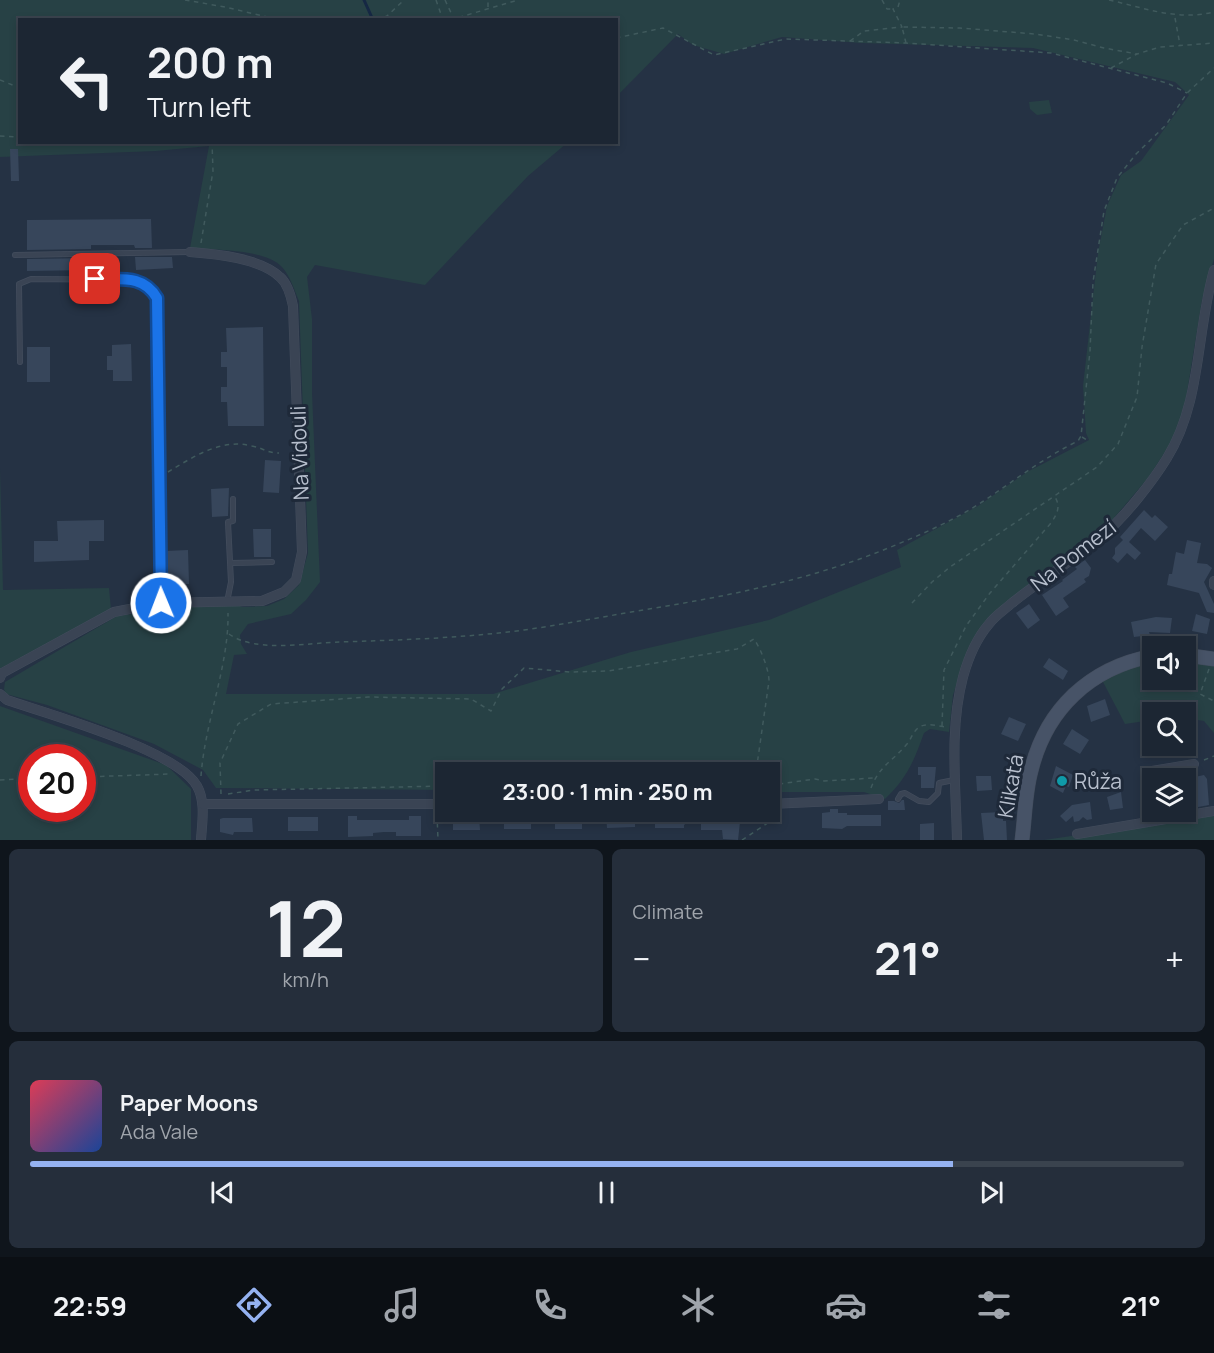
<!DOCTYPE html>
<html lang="en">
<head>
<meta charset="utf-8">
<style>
	:root { --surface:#1c2633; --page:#252e3b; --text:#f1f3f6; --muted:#a0a5ac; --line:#3a434e; --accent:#95b2f1 }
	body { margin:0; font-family:Manrope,sans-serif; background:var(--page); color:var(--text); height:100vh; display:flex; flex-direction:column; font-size:22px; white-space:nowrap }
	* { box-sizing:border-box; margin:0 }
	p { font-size:20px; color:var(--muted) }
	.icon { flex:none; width:33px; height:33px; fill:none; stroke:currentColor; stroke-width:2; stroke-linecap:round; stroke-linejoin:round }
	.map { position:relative; height:840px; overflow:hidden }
	.details { display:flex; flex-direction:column; gap:9px; padding:9px; background:#0f151c; flex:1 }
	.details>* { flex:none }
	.hud { position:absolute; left:18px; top:18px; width:600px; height:126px; border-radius:0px; box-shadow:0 3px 9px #0003,0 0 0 2px var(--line); background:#1c2633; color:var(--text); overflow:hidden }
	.buttons { position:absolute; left:1142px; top:636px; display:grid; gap:12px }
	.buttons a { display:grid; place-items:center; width:54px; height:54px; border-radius:0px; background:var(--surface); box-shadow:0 3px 9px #0003,0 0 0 2px var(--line); font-size:30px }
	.speed { position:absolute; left:18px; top:744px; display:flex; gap:12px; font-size:30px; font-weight:700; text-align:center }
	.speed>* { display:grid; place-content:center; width:78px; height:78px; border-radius:50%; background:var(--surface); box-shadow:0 3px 9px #0003,0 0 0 2px var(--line); line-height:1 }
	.speed .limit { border:9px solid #d22; background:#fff; color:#111 }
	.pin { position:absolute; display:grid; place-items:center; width:51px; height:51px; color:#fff; margin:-26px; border-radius:12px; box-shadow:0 3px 9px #0006 }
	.me { position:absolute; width:66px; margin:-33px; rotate:359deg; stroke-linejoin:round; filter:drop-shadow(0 0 4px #0008) }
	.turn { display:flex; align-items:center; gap:21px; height:126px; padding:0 30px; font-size:27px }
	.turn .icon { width:78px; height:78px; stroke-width:2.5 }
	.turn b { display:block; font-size:42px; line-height:51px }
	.big { font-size:45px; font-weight:700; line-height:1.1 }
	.details .widget { flex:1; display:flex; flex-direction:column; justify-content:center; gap:9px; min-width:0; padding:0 21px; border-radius:9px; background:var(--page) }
	.details .dial { align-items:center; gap:0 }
	.dial b { font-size:78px; line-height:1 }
	.song { display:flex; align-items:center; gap:18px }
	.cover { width:72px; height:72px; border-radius:9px; background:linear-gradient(135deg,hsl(350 70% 55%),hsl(220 70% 35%)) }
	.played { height:6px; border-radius:3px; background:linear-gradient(90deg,var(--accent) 80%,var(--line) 80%) }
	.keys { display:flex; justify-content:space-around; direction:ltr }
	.heat { display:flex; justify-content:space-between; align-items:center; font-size:33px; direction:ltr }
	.details .tiles { flex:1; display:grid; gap:9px; grid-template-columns:1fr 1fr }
	.widget:last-child { grid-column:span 2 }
	.trip { position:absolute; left:435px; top:762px; width:345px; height:60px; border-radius:0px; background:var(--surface); box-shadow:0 3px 9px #0003,0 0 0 2px var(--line); font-weight:700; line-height:60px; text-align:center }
	.tabs { display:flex; height:96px; justify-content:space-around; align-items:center; background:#0b0f14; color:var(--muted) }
	.tabs .icon { width:42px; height:42px }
	.tabs .active { color:var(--accent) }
	.tabs b { font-size:27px; color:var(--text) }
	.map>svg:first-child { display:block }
	.green { fill:#274145; fill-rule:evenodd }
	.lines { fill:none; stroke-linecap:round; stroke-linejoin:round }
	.stream { stroke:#162844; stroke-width:3 }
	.building { fill:#37465b }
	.lane-casing { stroke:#434d5d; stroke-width:6 }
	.street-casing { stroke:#434d5d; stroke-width:10 }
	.secondary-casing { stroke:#434d5d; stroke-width:15 }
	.path { stroke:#405a5d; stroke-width:1.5; stroke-dasharray:4.5 4.5; stroke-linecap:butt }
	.lane { stroke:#3a4454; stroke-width:4.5 }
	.street { stroke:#3a4454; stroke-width:9 }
	.secondary { stroke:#475367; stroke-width:14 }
	.route-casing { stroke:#114b97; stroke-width:15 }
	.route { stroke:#1a73e8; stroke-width:10 }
	.culture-dot { fill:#0f9aa8; stroke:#1e2939; stroke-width:2 }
	.labels { text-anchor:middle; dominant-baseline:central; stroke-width:6; stroke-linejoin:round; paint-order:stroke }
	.street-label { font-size:21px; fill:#b7bfcd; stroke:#1e2939 }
	.poi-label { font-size:21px; fill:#b7bfcd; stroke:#1e2939; text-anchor:start }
</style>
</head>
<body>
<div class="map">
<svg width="1214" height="840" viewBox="0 0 1214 840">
	<rect width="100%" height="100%" fill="#253244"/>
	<g class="green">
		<path d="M0 0H1214V259L1202 300 1183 417 1169 446 1148 478 1114 518 1097 534 1025 587 991 615 969 648 953 695 949 732 930 729 924 733C914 761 907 778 885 799L864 792H770V772H446L445 790 216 788 203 770 154 744 47 705 6 694 4 689 5 682 117 616 227 602 243 607 267 606 284 599 299 585 308 553 299 301C294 289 290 276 282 267 265 249 214 250 190 248L209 146 156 151 0 157ZM20 20H616L617 96 678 34 693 45 724 54 782 37 861 43 1033 48 1175 82 1189 95 1141 161 1121 175 1107 206 1098 253 1083 386 1086 433 1089 440 1027 472 978 506 897 550 901 567 769 620 631 652 493 694H226L234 655 247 654 241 644 240 635 248 624 291 614 306 600 320 582 312 393V319L307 277 315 265 425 285 528 176 567 143 421 142 414 145 405 142H20Z"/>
		<path d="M1049 100 1052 113 1037 115 1030 109 1029 102Z"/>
		<path d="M0 468 3 590 109 588 111 609 0 669Z"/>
		<path d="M1185 660 1214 665V733L1204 721 1185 718V712H1152V720L1125 724 1102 680 1132 666 1152 663V680H1185Z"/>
		<path d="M0 706 166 765 191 789V840H0ZM32 758H82V808H32Z"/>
		<path d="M1214 815V840H1044Z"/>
	</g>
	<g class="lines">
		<path class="stream" d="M364 0 373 20"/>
	</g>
	<g class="building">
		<path d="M10 149H18L19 181H11Z"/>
		<path d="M151 219 152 248H135L134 245H91V249L27 250V220Z"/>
		<path d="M135 257H172L173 268 136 270Z"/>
		<path d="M91 258V270L27 271V259Z"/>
		<path d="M263 327 264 426H228L227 402H221V387H227V367H221V352H227L226 328Z"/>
		<path d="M131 344 132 381H113V370H107V356H112V345Z"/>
		<rect x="27" y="347" width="23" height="35"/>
		<path d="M265 460 281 461 279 493 263 492Z"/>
		<path d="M229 488 228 516 212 517 211 489Z"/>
		<path d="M1144 510 1152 518 1155 515 1168 527 1155 541 1141 528 1129 542 1141 553 1135 560 1127 553 1118 563 1112 558 1115 554V548L1123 540 1120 537Z"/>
		<path d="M104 520V541H89V560L34 562V541H58L57 521Z"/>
		<path d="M253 529H271V557H254Z"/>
		<path d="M1187 540 1201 543 1197 563 1207 564 1212 568 1204 582 1214 604V613L1207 612 1199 593 1167 585 1169 574H1172L1176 552 1184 554Z"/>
		<path d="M188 550 189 584 166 585 165 551Z"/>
		<path d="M1085 560 1091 568 1089 576 1084 579 1086 582 1063 598 1069 607 1056 616 1042 595 1063 581 1062 580 1077 569 1075 567Z"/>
		<path d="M1029 604 1040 620 1028 629 1016 613Z"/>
		<path d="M1196 614 1210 619 1207 634 1192 631Z"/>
		<path d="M1156 617 1172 618 1170 633 1149 632 1150 635 1134 637 1131 622Z"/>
		<path d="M1049 658 1068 671 1063 680 1043 667Z"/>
		<path d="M1105 699 1110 715 1091 722 1087 706Z"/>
		<path d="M1009 717 1026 724 1018 741 1001 734Z"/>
		<path d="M1185 726H1189L1193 748 1185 750Z"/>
		<path d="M1072 729 1089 740 1080 754 1063 744Z"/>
		<path d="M1152 743V746H1174L1165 754 1145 756 1142 745Z"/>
		<path d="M1056 766 1073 775 1069 787 1066 786 1063 793 1050 786Z"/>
		<path d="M918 767H936L934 788H921V775H918Z"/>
		<path d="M1204 775 1207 779 1209 805 1193 808 1191 794 1186 795 1185 782 1188 781 1190 778Z"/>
		<path d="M976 776H991L992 790 977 791Z"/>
		<path d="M1152 784V815H1147L1143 786Z"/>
		<path d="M1121 792 1123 808 1110 810 1107 797Z"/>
		<path d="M902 800H904L905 810H888V801H894L899 803Z"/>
		<path d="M1090 802 1092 819 1087 820 1083 817 1079 821 1074 822 1073 816 1066 822 1060 816 1072 805Z"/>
		<path d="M830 809H838V813H847V815H881V826H847L842 829 822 828V813L830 812Z"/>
		<path d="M711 812 715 813H741L738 840 723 839 722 830H701V814Z"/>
		<path d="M1003 812V821H1006L1007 840H984L981 813Z"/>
		<path d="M637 814 638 822H635V827L607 828 606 815Z"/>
		<path d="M657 814H684V817L690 820 684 825V828H655V817H657Z"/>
		<rect x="504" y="815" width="27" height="14"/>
		<rect x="555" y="815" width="27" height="14"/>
		<path d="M348 816H357V820H409V816H421V836H396V832H384L373 833V836L348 837Z"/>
		<path d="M453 816H479L480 830H453Z"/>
		<rect x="288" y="817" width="30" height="14"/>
		<path d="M223 818H252L253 832H234L233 835 220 832V819Z"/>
		<path d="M934 823V840H920V824Z"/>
	</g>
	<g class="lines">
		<g class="lane-casing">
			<g id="lane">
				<path d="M15 255 189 252"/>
				<path d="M20 362 19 284 31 279 138 280 151 288 157 298 161 603"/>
				<path d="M231 563 272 562"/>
				<path d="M227 602 231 582 228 522 233 521V499"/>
				<path d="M898 799 901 794 905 793 919 801 929 802 938 793 939 783 954 780"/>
			</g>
		</g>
		<g class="street-casing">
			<g id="street">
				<path d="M1214 581V585"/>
				<path d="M0 678 2 673 114 612 161 603 262 601 284 592 296 580 302 552 293 306C291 296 288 284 280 277 260 258 216 254 190 252"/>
				<path d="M0 694 7 700C48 714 177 750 197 786 206 802 202 823 201 840"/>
				<path d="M1146 772 1194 764"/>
				<path d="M203 804H446"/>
				<path d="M770 804 879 799"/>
				<path d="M1077 834 1214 811"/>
				<path d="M957 840C956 786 949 730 963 677 968 659 976 639 989 624 995 616 1004 610 1012 603 1042 579 1074 560 1103 535 1124 518 1153 481 1167 458 1202 401 1196 333 1214 270"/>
			</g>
		</g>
		<g class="secondary-casing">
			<g id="secondary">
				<path d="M1185 655 1214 659"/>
				<path d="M1022 840C1025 817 1025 793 1031 771 1046 709 1090 668 1152 656"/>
			</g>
		</g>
		<g class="path">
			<path d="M185 0 225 7 280 20"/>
			<path d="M436 0 443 20"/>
			<path d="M445 0 453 17"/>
			<path d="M882 0 887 9H892"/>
			<path d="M1109 0C1145 8 1177 21 1214 12"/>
			<path d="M488 7V0"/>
			<path d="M1175 18 1180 45"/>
			<path d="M376 20 387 16 404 0"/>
			<path d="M450 20 518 0"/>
			<path d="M616 38 663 28 714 55 786 39 906 43 1051 53 1167 83 1187 93"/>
			<path d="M850 41 864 31 902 27 893 9 898 7 900 0"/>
			<path d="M906 43 902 27 960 28 1035 34 1074 40 1104 48 1137 54"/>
			<path d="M1111 68 1137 54 1160 47 1214 43"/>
			<path d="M0 80 20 88"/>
			<path d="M0 136 20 137"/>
			<path d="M201 243 213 171 212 142"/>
			<path d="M1082 437 1087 440"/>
			<path d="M168 472C193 457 221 438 252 446 263 448 267 453 279 453"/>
			<path d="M912 603 932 582 950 567 1097 467 1118 444 1137 397 1142 347 1156 264 1183 225 1214 208"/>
			<path d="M229 634C255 653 308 643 339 642 401 640 463 638 524 630 566 624 607 616 649 609 734 595 818 578 898 544 927 532 956 519 982 502 1014 481 1043 458 1078 441L1081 436 1090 351 1093 282 1104 211 1117 178 1136 154 1166 125 1187 93 1214 68"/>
			<path d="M1209 669 1200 694 1214 701"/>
			<path d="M942 726 944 670 966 626 990 593 1051 523C1057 514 1061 507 1055 497"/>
			<path d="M1204 760 1214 756"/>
			<path d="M201 776C205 721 229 666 228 613"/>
			<path d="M82 777 171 774"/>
			<path d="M0 780 32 778"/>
			<path d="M770 782 779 784 815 779 824 781 874 778"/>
			<path d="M871 788C879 766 894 760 907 744 911 739 913 732 918 728 925 722 938 726 946 727"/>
			<path d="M221 794 220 763 238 724 271 704 368 697 471 699 491 711 502 689 524 668 570 672 608 671 737 649 754 639C761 649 769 670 769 681L756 772"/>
			<path d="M228 794 254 790 446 786"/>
			<path d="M437 814 438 840"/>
			<path d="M742 840 781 814"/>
		</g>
		<use href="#lane" class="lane"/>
		<use href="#street" class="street"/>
		<use href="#secondary" class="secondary"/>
	</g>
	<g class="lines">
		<g class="route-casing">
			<path id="route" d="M95 279C120 280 143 274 157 298L161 603"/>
		</g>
		<use href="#route" class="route"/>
	</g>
	<circle class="culture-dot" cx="1062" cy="781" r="6"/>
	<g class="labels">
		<g class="street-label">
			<text transform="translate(299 453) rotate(-92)">Na Vidouli</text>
			<text transform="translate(1073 555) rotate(-38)">Na Pomezí</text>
			<text transform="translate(1010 786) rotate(-80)">Klikatá</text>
		</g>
		<g class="poi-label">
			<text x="1074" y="781">Růža</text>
		</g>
	</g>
</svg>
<div class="buttons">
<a><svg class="icon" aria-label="sound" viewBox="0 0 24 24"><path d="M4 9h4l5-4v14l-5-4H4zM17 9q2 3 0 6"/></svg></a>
<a><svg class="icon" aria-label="search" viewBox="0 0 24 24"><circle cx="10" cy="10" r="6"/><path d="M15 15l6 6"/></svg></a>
<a><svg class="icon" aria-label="layers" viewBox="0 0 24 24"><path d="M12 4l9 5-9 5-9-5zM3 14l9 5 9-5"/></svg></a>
</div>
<div class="speed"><div class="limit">20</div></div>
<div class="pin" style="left:95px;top:279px;background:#d93025"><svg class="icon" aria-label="arrive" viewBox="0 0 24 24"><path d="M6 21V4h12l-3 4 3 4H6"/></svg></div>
<svg class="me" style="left:161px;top:603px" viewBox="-20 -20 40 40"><circle r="17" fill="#1a73e8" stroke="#fff" stroke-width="3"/><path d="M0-11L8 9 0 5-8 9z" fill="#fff"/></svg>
<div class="trip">23:00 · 1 min · 250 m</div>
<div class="hud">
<div class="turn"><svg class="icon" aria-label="left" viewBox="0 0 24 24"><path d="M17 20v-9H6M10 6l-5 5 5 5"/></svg><div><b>200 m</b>Turn left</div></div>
</div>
</div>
<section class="details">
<div class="tiles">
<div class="widget dial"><b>12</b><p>km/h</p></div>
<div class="widget"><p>Climate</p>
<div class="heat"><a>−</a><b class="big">21°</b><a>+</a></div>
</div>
<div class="widget">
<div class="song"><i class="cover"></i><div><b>Paper Moons</b><p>Ada Vale</p></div></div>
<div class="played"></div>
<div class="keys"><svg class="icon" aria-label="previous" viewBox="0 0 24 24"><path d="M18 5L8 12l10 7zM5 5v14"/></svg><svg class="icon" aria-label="pause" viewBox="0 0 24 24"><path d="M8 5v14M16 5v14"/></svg><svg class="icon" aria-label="next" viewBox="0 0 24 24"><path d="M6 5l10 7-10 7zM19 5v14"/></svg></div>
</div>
</div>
</section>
<nav class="tabs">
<b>22:59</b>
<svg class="icon active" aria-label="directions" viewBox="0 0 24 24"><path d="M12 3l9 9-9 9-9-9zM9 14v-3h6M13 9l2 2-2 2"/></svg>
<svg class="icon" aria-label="music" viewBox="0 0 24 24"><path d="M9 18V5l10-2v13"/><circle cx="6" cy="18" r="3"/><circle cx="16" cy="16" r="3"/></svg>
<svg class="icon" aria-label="phone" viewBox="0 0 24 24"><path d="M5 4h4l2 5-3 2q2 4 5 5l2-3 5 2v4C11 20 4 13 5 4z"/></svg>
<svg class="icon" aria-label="climate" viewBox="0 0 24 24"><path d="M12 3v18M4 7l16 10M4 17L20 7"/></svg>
<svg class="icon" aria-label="car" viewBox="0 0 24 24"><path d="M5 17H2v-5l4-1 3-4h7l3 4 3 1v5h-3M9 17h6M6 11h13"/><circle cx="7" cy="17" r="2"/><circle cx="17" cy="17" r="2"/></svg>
<svg class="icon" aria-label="filters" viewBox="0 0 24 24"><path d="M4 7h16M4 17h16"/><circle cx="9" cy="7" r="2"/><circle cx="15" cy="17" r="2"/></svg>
<b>21°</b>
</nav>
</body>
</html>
